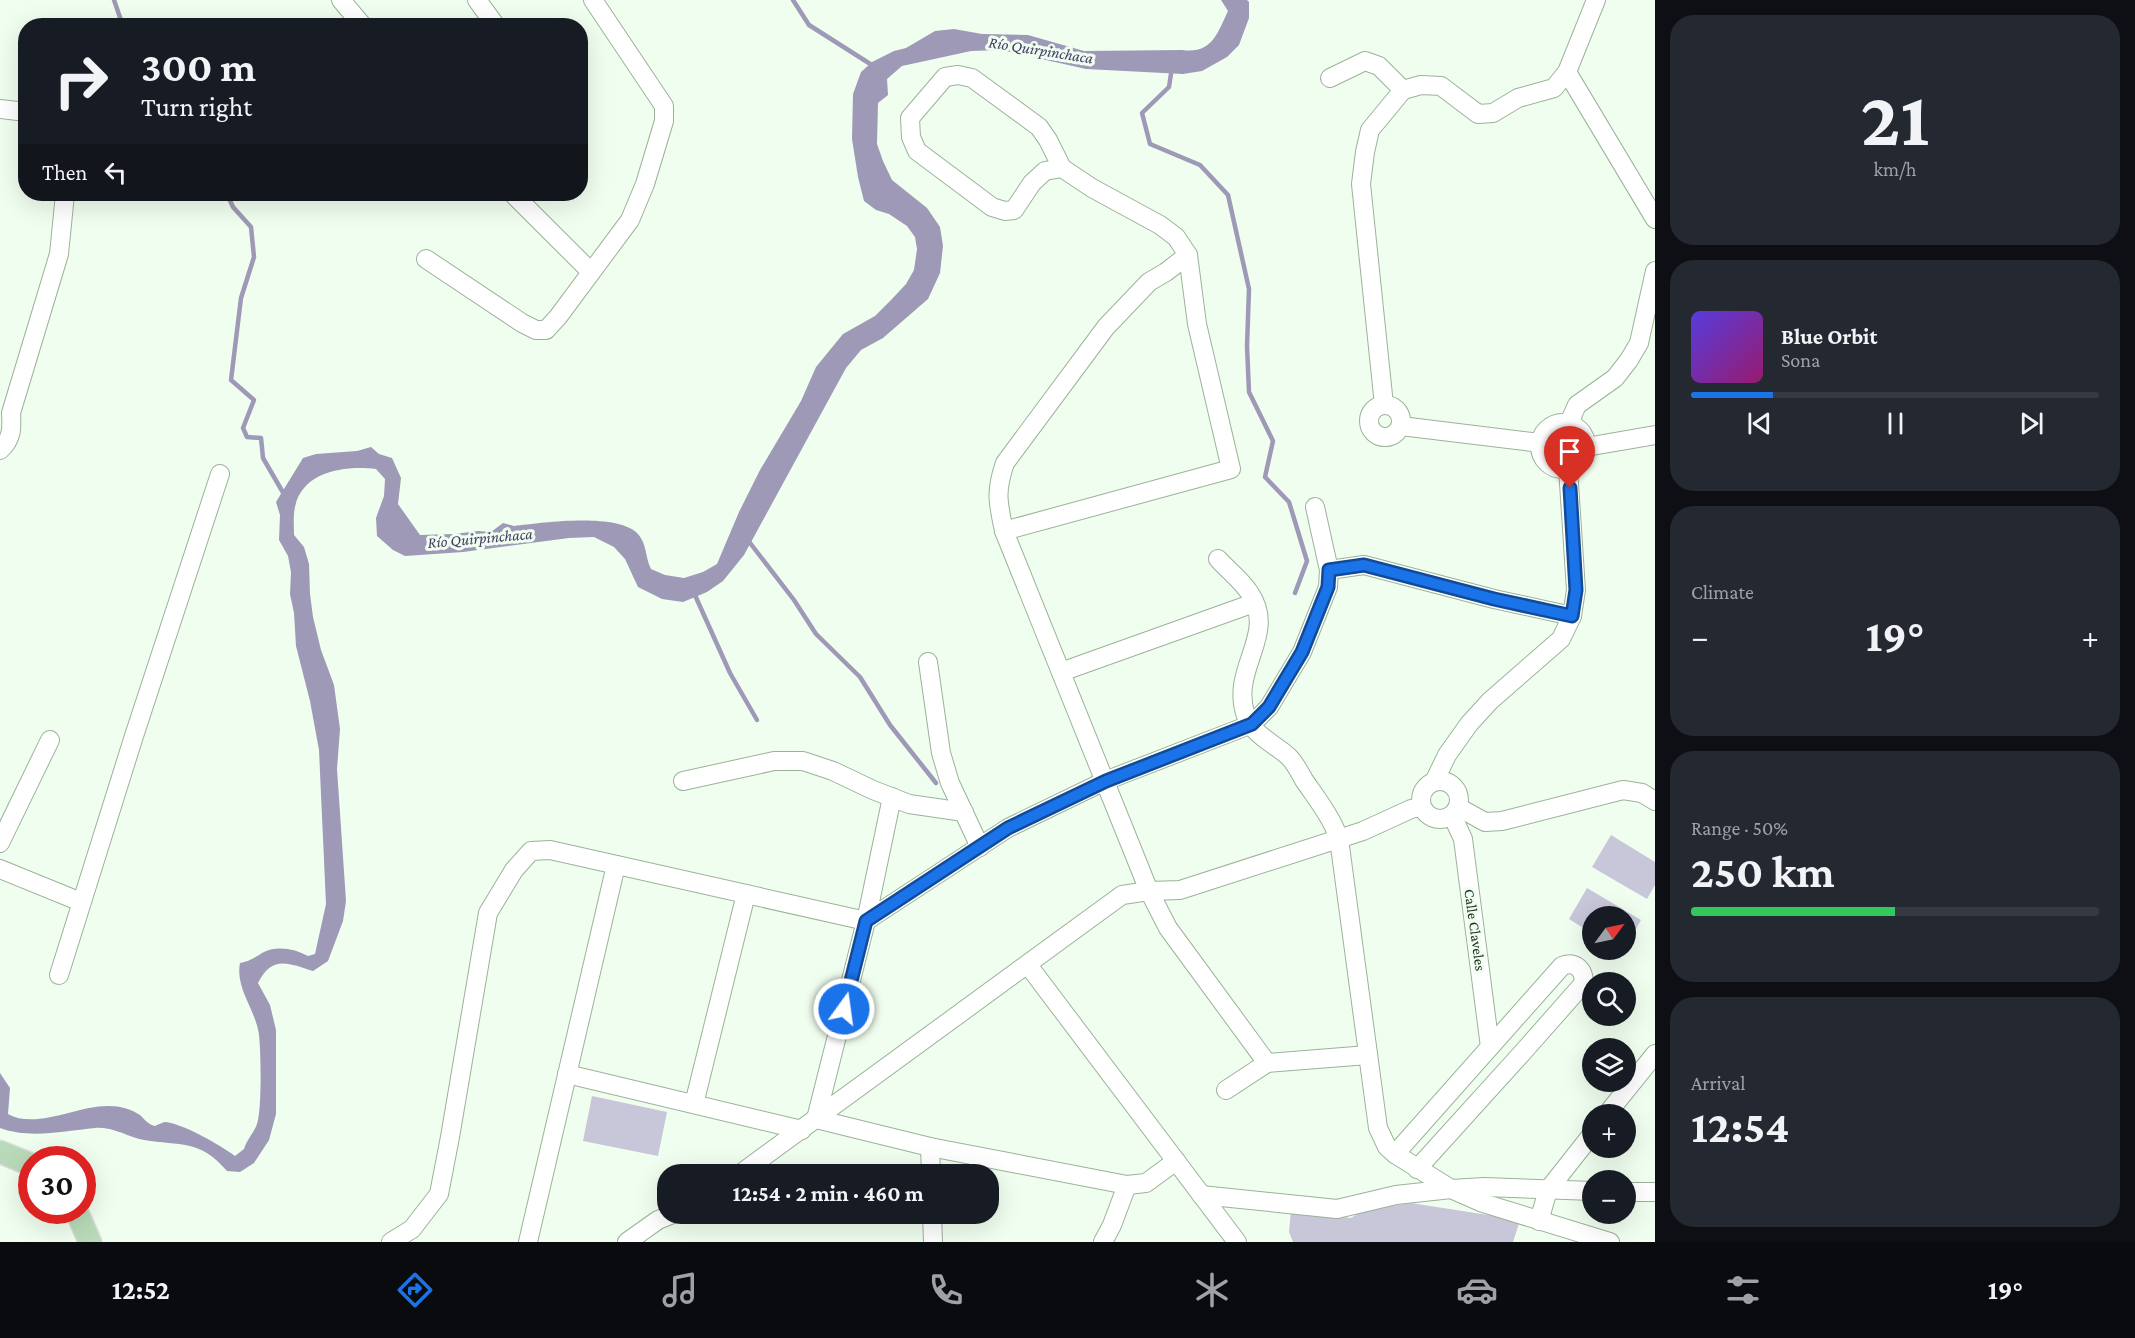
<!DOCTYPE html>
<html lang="en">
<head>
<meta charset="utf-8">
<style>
	:root { --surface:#171b24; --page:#242831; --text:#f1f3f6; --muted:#9ea1a6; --line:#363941; --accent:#1a73e8 }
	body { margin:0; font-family:"Crimson Pro",serif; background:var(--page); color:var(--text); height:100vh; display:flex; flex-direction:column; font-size:22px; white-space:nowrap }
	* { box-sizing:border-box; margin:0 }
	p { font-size:20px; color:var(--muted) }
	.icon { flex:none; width:33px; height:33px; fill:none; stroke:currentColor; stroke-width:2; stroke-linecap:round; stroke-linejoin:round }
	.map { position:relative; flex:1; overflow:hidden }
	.sheet { display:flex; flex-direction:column; gap:15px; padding:15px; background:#0d0f14; width:480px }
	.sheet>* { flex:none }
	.banner { position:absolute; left:18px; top:18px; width:570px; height:183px; border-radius:24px; box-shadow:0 6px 24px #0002; background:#171b24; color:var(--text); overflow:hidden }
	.needle { width:39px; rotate:57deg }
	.tools { position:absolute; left:1582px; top:906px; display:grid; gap:12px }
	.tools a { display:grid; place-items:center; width:54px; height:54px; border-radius:50%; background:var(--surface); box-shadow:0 6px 24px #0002; font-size:30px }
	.speed { position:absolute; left:18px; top:1146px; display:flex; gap:12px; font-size:30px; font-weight:700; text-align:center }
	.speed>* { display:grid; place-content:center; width:78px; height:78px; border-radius:50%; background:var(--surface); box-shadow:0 6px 24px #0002; line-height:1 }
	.speed .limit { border:9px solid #d22; background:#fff; color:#111 }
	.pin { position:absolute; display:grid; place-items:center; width:51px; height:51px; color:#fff; margin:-62px -26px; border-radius:50% 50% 50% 0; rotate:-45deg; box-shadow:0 0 6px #0007 }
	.pin .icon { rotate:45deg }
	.me { position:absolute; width:66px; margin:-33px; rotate:14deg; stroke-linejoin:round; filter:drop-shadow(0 0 4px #0008) }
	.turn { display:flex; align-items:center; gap:21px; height:126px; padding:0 24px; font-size:27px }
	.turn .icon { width:78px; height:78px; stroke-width:2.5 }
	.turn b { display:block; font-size:42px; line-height:51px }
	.then { display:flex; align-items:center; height:57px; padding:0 24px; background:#0003; gap:12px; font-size:22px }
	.big { font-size:45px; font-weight:700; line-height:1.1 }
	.sheet .widget { flex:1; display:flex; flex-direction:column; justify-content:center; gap:9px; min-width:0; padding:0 21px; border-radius:24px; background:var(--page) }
	.sheet .dial { align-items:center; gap:0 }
	.dial b { font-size:78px; line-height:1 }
	.song { display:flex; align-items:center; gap:18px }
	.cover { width:72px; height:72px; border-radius:9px; background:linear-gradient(135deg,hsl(250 70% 55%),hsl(320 70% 35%)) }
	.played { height:6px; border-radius:3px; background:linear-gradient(90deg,var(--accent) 20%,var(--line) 20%) }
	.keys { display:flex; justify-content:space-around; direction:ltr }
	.heat { display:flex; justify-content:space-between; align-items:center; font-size:33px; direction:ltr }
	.charge { height:9px; border-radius:4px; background:linear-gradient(90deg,#34c759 50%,var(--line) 0) }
	.trip { position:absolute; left:657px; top:1164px; width:342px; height:60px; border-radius:24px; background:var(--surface); box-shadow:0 6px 24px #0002; font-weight:700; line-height:60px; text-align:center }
	.dock { display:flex; height:96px; justify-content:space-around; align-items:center; background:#090b0e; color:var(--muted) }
	.dock .icon { width:42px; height:42px }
	.dock .active { color:var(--accent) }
	.dock b { font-size:27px; color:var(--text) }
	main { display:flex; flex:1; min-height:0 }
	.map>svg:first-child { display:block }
	.green { fill:#c8c6d9 }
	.water { fill:#9d99b6 }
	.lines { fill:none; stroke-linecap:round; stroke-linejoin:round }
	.stream { stroke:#9d99b6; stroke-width:4.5 }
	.minor-casing { stroke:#9bb29a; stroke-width:20 }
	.major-casing { stroke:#dcdedc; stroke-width:25 }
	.minor { stroke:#fff; stroke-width:18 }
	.major { stroke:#b9dab9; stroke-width:22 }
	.route-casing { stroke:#114b97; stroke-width:15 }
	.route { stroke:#1a73e8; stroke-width:10 }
	.labels { text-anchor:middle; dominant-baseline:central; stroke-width:6; stroke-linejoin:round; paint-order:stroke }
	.street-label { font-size:15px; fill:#252e25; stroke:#f0feef }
	.water-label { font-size:16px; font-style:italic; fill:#433b66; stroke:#f0feef }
</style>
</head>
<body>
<main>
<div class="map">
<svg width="1655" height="1242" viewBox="0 0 1655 1242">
	<rect width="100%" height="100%" fill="#f0feef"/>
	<g class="green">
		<circle cx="1563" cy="446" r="13"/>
		<path d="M1611 835 1655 862V885L1647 899 1592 867Z"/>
		<path d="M1587 888 1641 920 1626 946V916H1593V934L1569 919Z"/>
		<path d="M592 1096 667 1112 658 1156 583 1141Z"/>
		<path d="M1411 1203 1520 1220 1513 1242H1293L1289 1232 1291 1210 1351 1218 1364 1210Z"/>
	</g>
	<path class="water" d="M1221 0H1247L1249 2V18L1239 45 1227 57 1202 71 1183 74 1086 69 1001 50 971 51 902 66 887 79 888 95 878 103 877 144 883 161 892 180 927 208 940 227 943 246 940 273 928 299 883 338 861 350 846 368 744 555 723 581 707 592 683 602 662 599 638 587 625 559 614 547 594 537 569 538 463 552 405 556 393 550 377 536 376 518 384 496 385 479 376 469C346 465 302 471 295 507 293 516 294 526 294 535L304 547 309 564 310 594 313 617 321 650 334 685 340 729 337 769 346 901 343 921 328 961 313 971C288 963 272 955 258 983L270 1005 276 1030V1114L269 1140 254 1163 240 1172 227 1171C200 1139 180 1146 144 1140 128 1137 112 1126 95 1128 64 1131 30 1139 0 1128V1073L10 1088 8 1114C36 1130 78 1105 109 1106 120 1106 131 1109 140 1115 145 1120 148 1124 155 1126 157 1125 162 1123 164 1122 180 1122 222 1146 235 1156L244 1149C247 1139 254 1133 257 1124 262 1109 261 1052 259 1035 256 1010 235 989 240 963 250 961 254 958 262 953 276 945 295 949 308 956L315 954 326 904 319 750 310 701 296 646 294 613 290 594 291 572 288 556 279 540 280 515 276 502 303 458 316 454 357 451 371 447 379 454 392 458 401 478 398 504 420 535 454 534 478 531 491 532 503 523 514 526C542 523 617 512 638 534 647 544 645 557 651 569L665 575 684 578 703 572 717 564 739 512 760 470 801 401 816 367 843 334 875 316 892 299 906 284 914 270 917 249 915 237 907 226 889 214 876 210 864 201 858 177 852 139 853 94 861 72 872 62 894 51 906 48 935 31 954 29 982 34 1028 35 1084 51 1182 50C1212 54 1217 34 1228 11Z"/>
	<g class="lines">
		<g class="stream">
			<path d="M114 0 123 26"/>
			<path d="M793 0 809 25 875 67"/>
			<path d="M1172 67 1169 87 1142 113 1150 144 1200 165 1228 195 1249 289 1247 346 1249 392 1273 441 1265 477 1289 502 1307 561 1295 593"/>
			<path d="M227 194 233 207 251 227 254 257 241 298 231 380 254 400 243 428 247 437 261 438 263 458 285 496"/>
			<path d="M747 539 794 600 816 634 860 677 890 725 936 783"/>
			<path d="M694 593 730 673 757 720"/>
		</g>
		<g class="minor-casing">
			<g id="minor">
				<path d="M341 0 363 26"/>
				<path d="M477 0 496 26"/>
				<path d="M1567 72 1655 219"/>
				<path d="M1330 78 1365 61 1379 66 1403 90"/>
				<path d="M0 109 26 112"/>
				<path d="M513 194 591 272"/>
				<path d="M1188 255 1166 272 1149 282 1106 327 1005 463C995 492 998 502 1004 531L1149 891 1168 928 1267 1063 1368 1055"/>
				<path d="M426 259 522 323 536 330H546L558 317 630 220 645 184 664 121V106L593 0"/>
				<circle cx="1385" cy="421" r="16"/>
				<path d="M1384 405 1361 184 1365 152 1370 130 1403 90 1421 85 1441 86 1478 114 1493 113 1518 98 1554 88 1567 72 1596 0"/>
				<circle cx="1563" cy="446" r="23"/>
				<path d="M1569 423 1577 405 1615 378 1629 360 1639 343 1655 271"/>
				<path d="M1401 426 1540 443"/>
				<path d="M1586 447 1655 435"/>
				<path d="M0 450C12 439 12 429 11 413L59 254 65 194"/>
				<path d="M1004 531 1231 469 1197 324 1188 255 1176 237 1160 225 1092 188 1062 168 1048 140 1039 127 972 78 958 75 945 77 910 118 911 137 917 151 992 207 1005 211 1014 210 1032 183 1045 171 1062 168"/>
				<path d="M1218 559C1228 570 1241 580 1249 592 1279 635 1229 668 1246 716 1253 735 1275 744 1289 757 1295 763 1300 773 1304 780 1317 799 1332 818 1339 839L1378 1128 1387 1147 1395 1154 1451 1189 1483 1203 1610 1242"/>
				<path d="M1329 570 1364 565 1494 599 1572 616"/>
				<path d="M928 662 941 753 950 783 980 847"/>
				<path d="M1061 672 1254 603"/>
				<path d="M1435 780 1447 755 1469 724 1490 701 1561 639 1572 616 1576 590 1568 468"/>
				<circle cx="1440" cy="800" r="19"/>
				<path d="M683 781 774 761H803L833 771 873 790 909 804 964 812"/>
				<path d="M892 797 866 921 1008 828 1105 781 1252 724 1269 707 1302 652 1328 587 1329 570 1315 507"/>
				<path d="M1458 807 1485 822 1502 821 1623 790 1642 793 1655 801"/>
				<path d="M1452 815 1463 839 1490 1047"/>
				<path d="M0 843 50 740"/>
				<path d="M0 869 81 902"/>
				<path d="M1028 965 1237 1242"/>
				<path d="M59 975 134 736 220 474"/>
				<path d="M567 1074 802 1130"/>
				<path d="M1226 1090 1267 1063"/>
				<path d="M694 1104 746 894"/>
				<path d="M1607 1114 1655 1054"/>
				<path d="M930 1147 931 1174"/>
				<path d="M1395 1154 1562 966C1575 960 1586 971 1583 984L1523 1052 1417 1169"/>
				<path d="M740 1174 1122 895 1149 891 1180 890 1363 831 1411 809 1421 807"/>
				<path d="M1626 1192H1655"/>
				<path d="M1201 1195 1337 1209 1396 1195 1451 1189 1484 1187 1593 1191"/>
				<path d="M932 1214 933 1242"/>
				<path d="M1539 1221 1548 1190 1593 1133"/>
				<path d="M391 1242 412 1229 439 1194 450 1137 488 913 514 870 531 851 550 850 866 921 816 1119 930 1147 1127 1185 1146 1183 1176 1161"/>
				<path d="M528 1242 616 865"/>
				<path d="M627 1242 658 1220 673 1214"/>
				<path d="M1103 1242 1112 1225 1127 1185"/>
			</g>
		</g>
		<g class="major-casing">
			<g id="major">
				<path d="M0 1152 32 1165"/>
				<path d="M76 1210 90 1242"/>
			</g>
		</g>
		<use href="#minor" class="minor"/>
		<use href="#major" class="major"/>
	</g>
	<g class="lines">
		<g class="route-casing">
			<path id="route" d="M844 1009 866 921 1008 828 1106 781 1252 724 1269 707 1302 652 1328 587 1329 570 1364 565 1494 599 1572 616 1576 590 1570 488"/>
		</g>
		<use href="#route" class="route"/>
	</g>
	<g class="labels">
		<g class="street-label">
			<text transform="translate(1475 930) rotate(82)">Calle Claveles</text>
		</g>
		<g class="water-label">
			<text transform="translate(1041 50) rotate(9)">Río Quirpinchaca</text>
			<text transform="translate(480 538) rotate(-5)">Río Quirpinchaca</text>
		</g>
	</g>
</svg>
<div class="tools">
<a><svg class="needle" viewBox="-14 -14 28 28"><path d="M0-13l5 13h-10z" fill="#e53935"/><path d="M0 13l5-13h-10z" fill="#9ea1a6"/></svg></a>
<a><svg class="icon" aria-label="search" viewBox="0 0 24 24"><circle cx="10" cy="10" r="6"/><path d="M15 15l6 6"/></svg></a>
<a><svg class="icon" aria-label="layers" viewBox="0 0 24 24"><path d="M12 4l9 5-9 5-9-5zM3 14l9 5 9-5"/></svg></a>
<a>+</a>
<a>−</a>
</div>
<div class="speed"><div class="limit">30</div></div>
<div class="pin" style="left:1570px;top:488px;background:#d93025"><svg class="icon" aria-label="arrive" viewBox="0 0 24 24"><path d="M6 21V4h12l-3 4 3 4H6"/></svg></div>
<svg class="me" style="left:844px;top:1009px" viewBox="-20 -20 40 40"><circle r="17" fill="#1a73e8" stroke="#fff" stroke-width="3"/><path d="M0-11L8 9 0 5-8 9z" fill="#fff"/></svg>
<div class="trip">12:54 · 2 min · 460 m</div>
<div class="banner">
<div class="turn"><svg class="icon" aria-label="right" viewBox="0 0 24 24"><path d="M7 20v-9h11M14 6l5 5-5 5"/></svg><div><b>300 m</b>Turn right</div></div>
<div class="then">Then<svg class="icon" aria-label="left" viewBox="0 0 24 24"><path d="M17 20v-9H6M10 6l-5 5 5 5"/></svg></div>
</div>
</div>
<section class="sheet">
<div class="widget dial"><b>21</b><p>km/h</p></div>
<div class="widget">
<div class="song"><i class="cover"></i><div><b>Blue Orbit</b><p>Sona</p></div></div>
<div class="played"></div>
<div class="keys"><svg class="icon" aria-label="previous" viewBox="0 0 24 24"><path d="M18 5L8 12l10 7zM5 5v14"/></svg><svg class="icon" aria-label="pause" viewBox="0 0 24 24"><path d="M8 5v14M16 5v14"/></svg><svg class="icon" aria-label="next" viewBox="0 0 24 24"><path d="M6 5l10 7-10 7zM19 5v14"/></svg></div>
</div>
<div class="widget"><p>Climate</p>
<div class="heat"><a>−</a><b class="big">19°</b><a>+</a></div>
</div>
<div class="widget"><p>Range · 50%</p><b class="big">250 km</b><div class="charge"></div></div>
<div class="widget"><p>Arrival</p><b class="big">12:54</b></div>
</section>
</main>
<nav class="dock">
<b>12:52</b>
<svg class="icon active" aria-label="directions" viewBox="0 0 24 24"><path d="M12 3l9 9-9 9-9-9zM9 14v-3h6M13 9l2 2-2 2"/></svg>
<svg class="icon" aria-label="music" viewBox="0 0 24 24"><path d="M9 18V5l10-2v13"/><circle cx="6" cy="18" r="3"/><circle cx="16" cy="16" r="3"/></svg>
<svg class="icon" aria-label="phone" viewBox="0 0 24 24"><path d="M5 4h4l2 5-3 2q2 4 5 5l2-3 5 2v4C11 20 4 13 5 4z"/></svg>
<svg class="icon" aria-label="climate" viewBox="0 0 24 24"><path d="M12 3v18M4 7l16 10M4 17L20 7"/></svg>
<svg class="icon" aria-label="car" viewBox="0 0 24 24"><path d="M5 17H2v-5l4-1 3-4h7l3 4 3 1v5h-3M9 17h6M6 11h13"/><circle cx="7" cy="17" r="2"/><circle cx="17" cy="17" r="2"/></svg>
<svg class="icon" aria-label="filters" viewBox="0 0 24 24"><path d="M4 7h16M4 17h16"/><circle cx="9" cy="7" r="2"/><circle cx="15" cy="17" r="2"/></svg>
<b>19°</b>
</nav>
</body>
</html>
